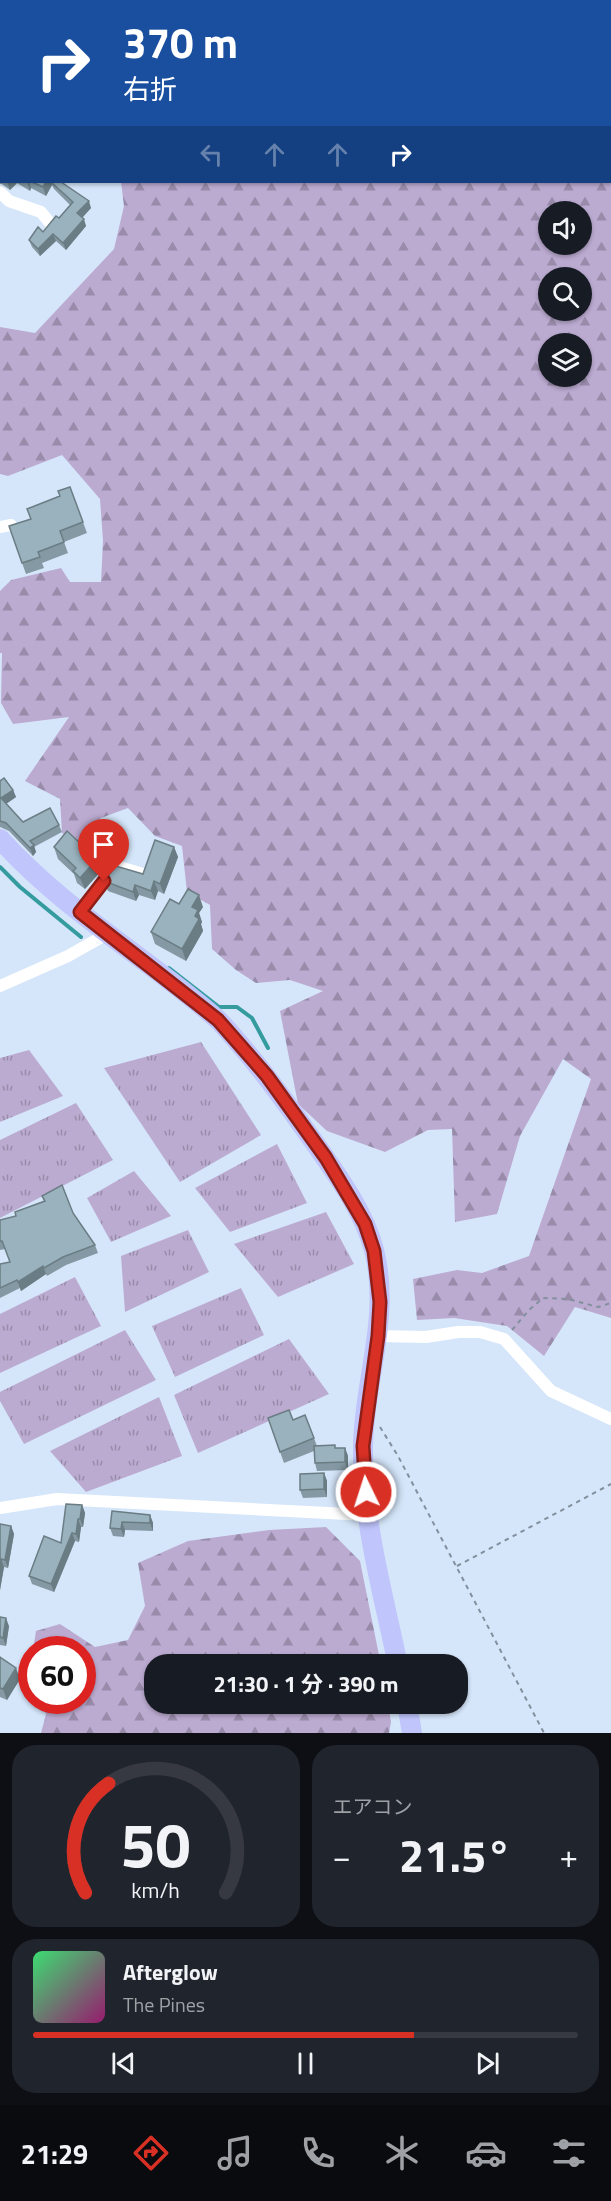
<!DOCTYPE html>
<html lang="ja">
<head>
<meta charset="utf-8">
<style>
	:root { --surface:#171b24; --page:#20242c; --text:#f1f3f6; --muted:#9ea1a6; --line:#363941; --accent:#d93025 }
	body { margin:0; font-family:"Titillium Web","Noto Sans JP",sans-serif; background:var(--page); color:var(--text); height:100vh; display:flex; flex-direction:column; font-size:22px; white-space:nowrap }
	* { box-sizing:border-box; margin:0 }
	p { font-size:20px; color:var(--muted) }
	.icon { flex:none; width:33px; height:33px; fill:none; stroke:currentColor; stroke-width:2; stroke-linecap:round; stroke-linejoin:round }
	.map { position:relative; height:1733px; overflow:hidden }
	.panel { display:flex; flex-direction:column; gap:12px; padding:12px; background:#0d0f14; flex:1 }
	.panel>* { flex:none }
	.guide { position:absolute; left:0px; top:0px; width:612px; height:183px; box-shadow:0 2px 4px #0004; background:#1a4fa0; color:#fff; overflow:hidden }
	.buttons { position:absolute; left:538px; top:201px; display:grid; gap:12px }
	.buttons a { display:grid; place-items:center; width:54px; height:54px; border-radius:50%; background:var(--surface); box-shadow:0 2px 4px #0004; font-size:30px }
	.speed { position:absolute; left:18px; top:1636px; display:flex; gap:12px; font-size:30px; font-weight:700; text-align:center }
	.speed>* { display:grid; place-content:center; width:78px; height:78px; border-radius:50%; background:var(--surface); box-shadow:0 2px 4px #0004; line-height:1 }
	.speed .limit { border:9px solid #d22; background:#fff; color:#111 }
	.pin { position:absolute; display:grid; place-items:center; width:51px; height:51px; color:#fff; margin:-62px -26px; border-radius:50% 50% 50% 0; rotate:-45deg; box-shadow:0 0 6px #0007 }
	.pin .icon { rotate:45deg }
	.me { position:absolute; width:66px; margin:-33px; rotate:356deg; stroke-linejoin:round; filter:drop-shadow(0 0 4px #0008) }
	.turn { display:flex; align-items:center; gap:21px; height:126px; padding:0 24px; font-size:27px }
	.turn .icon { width:78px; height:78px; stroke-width:2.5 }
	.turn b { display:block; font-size:42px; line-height:51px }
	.lanes { display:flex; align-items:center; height:57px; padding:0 24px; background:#0003; justify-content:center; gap:30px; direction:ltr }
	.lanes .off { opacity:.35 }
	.big { font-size:45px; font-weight:700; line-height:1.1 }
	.panel .card { flex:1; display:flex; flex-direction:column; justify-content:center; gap:9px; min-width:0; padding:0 21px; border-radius:24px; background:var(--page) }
	.panel .dial { align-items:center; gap:0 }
	.dial svg { height:156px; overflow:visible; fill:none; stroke:var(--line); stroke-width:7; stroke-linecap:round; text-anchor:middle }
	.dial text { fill:var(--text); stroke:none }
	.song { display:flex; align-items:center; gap:18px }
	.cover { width:72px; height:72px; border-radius:9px; background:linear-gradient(135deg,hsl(140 70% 55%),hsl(320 70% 35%)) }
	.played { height:6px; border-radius:3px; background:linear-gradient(90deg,var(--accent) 70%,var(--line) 70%) }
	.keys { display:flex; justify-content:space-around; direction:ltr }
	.heat { display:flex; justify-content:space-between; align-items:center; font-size:33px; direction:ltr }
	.panel .tiles { flex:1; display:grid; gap:12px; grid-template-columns:1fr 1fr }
	.card:last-child { grid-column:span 2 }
	.trip { position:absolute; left:144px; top:1654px; width:324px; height:60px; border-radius:24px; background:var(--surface); box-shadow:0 2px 4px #0004; font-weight:700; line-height:60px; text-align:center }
	.tabs { display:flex; height:96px; justify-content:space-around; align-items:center; background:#090b0e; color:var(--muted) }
	.tabs .icon { width:42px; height:42px }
	.tabs .selected { color:var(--accent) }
	.tabs b { font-size:27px; color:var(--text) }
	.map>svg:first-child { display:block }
	.grass { fill:url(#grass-tufts) }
	.forest { fill:url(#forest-firs); fill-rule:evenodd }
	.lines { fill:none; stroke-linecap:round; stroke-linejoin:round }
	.stream { stroke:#349b9e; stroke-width:4 }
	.path { stroke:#838f9d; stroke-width:2; stroke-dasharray:4.5 4.5; stroke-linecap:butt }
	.service { stroke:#fff; stroke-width:6 }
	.minor { stroke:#fff; stroke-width:12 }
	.primary { stroke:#c0c5fc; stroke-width:20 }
	.wall { fill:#8499a3 }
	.shaded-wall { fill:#6b7d84 }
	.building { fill:#99b2bd; stroke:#6b7d84; stroke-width:1.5 }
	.route-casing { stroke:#8d1f18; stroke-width:15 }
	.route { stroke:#d93025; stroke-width:10 }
</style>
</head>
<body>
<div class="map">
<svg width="611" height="1733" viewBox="0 0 611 1733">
	<defs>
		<pattern id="grass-tufts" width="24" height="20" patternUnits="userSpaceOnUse" patternTransform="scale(1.5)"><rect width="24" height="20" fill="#bcabd1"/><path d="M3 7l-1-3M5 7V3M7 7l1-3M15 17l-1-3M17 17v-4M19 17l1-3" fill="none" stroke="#998cab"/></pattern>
		<pattern id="forest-firs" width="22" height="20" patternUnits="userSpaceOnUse" patternTransform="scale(1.5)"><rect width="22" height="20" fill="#bcabd1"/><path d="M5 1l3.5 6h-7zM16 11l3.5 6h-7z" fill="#998cab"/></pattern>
	</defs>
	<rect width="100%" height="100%" fill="#d5e6fa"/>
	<g class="grass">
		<path d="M201 1042 261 1135 180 1182 104 1068Z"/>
		<path d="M29 1050 63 1096 0 1122V1058Z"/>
		<path d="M76 1103 113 1160 0 1218V1140Z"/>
		<path d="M277 1144 307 1203 230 1232 195 1188Z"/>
		<path d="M134 1171 171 1216 111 1242 87 1198Z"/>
		<path d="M326 1212 354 1264 278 1297 234 1244Z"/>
		<path d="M188 1230 209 1272 125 1312 121 1256Z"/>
		<path d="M75 1277 101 1326 0 1373V1314Z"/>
		<path d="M241 1288 264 1335 175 1377 152 1326Z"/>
		<path d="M125 1330 156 1380 24 1444 0 1401V1392Z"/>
		<path d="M289 1339 329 1394 198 1453 174 1395Z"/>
		<path d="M159 1397 182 1456 86 1492 50 1451Z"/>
	</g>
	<g class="forest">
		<path d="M214 0H611V1318L575 1307 544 1356 507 1326 454 1318 417 1320 413 1279 457 1270 482 1273 529 1256 591 1079 563 1059 520 1136 497 1214 455 1222 452 1129 428 1130 385 1152 327 1131 298 1104 280 1011 323 991 290 980 256 983 236 970 212 949 210 905 187 892 182 846 155 836 128 808 101 818 79 841 62 833 60 799 25 781 69 717 13 724 1 703 2 653H0V591L11 580 61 568 70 582H101L103 541 100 499 62 455 8 476 0 474V327L35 333 114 249 124 206 121 182H610V2L213 1ZM549 212H582V244H549ZM549 278H582V310H549ZM549 344H582V376H549Z"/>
		<path d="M326 1527 360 1561 381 1665H154V1704H388L391 1722 389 1733H41L46 1714 38 1701H82V1650H33L36 1631 60 1624 95 1647 128 1640 145 1606 138 1563 188 1541 269 1530Z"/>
	</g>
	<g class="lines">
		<g class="stream">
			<path d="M0 867 20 887 81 937"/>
			<path d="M169 968 219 1007H237L252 1018 268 1048"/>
		</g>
		<g class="path">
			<path d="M512 1330 529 1310 543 1298 568 1299 598 1307 611 1303"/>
			<path d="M380 1427 398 1456 544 1733"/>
			<path d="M457 1566 611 1484"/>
		</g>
		<g class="service">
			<path d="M0 85 2 86"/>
			<path d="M0 146 2 147"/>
		</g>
		<g class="minor">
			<path d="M0 19 2 21"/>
			<path d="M0 72 2 70"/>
			<path d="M0 192 9 201 41 212 50 223"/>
			<path d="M0 527 11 525"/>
			<path d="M80 912 116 866 140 873"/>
			<path d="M0 986 68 956 107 934"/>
			<path d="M378 1336 426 1337 458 1332H480L504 1339 551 1391 611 1419"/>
			<path d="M0 1508 57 1499 367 1515"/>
		</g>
		<g class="primary">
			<path d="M0 839C63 909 146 957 216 1018 226 1027 234 1038 243 1048 269 1078 291 1110 314 1142 337 1175 364 1211 374 1250 391 1317 364 1380 363 1446 362 1520 383 1593 398 1665"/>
			<path d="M407 1704 412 1733"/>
		</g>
	</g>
	<g class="wall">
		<path d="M56 0H70L69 2H58Z"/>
		<path d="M0 168 2 170V182H61L91 208 82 218 86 226 66 250 56 241 40 256 32 247 29 240 43 232 59 218 70 205 54 189 52 185 46 196 31 188 30 191 17 183 10 190 2 184H0Z"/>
		<path d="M70 487 87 533 64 542 68 553 42 563 44 568 26 574 9 526 31 519Z"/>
		<path d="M0 781 13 790 16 797 6 804 23 822 59 825 62 832 34 847 36 852 33 856 9 831 0 827Z"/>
		<path d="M54 847 97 859 101 871 85 889 77 883 74 874 58 859Z"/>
		<path d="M174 847 178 857 164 894 158 891 155 900 139 895 136 901 108 891 104 881 143 874Z"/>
		<path d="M179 904 203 907 199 913 202 922 201 924 203 931 186 961 155 944 151 932Z"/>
		<path d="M42 1196 73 1213 95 1245 98 1253 66 1265 47 1276 46 1274 21 1291 20 1288 0 1298V1264L10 1262 5 1249 0 1250V1220L16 1216 44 1201Z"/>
		<path d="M305 1415 317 1446 336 1448H345L348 1456V1470L317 1471 315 1463 314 1451 284 1463 268 1418 293 1420Z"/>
		<path d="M324 1473 327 1481V1497L303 1498 300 1490Z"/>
		<path d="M82 1505 85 1513 83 1527H81L79 1542 75 1541 54 1592 32 1584 29 1576 61 1543Z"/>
		<path d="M112 1511 150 1515 153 1523V1531L125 1530 124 1537 113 1536 110 1528Z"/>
		<path d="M0 1524 11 1526 14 1534 8 1568 4 1567 0 1590Z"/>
		<path d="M0 1617 9 1626 6 1646 0 1645Z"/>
		<path d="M0 1657 20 1679 7 1700 0 1697Z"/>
	</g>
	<g class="shaded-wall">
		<path d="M7 182H16L17 183 10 190Z"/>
		<path d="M27 182H29L31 188 30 191Z"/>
		<path d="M46 182H54H51L52 185 46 196 43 187Z"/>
		<path d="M89 201 91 208 80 220 77 213Z"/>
		<path d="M84 219 86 226 66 250 63 243Z"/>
		<path d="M53 234 56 241 40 256 38 249Z"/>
		<path d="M13 790 16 797 3 806 1 798Z"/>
		<path d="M34 845 36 852 33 856 30 848Z"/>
		<path d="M174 847 178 857 164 894 160 884Z"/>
		<path d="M97 859 101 871 85 889 80 878Z"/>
		<path d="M154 881 158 891 155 900 151 891Z"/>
		<path d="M135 885 139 895 136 901 133 892Z"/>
		<path d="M199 895 203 907 199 913 202 922 201 924 203 931 186 961 182 949 192 907Z"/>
		<path d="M43 1266 46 1274 21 1291 18 1282Z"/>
		<path d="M345 1448 348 1456V1470L345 1462Z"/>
		<path d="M324 1473 327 1481V1497L324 1489Z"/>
		<path d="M82 1505 85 1513 83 1527 80 1519Z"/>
		<path d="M150 1515 153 1523V1531L150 1523Z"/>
		<path d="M78 1519 81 1527 79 1542 76 1534Z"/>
		<path d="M122 1522 125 1530 124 1537 121 1529Z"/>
		<path d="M11 1526 14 1534 8 1568 5 1560Z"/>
		<path d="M72 1533 75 1541 54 1592 51 1584Z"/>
		<path d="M1 1559 4 1567 0 1590V1566Z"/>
		<path d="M6 1618 9 1626 6 1646 3 1638Z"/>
		<path d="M16 1668 20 1679 7 1700 3 1689Z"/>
	</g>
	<g class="building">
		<path d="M0 101 2 102V113L0 112Z"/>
		<path d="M0 168 2 170V178L0 176Z"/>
		<path d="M32 182H46L43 187Z"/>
		<path d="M51 182H61L89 201 77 213 84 219 63 243 53 234 38 249 29 240 38 227 43 232 56 216 59 218 73 202Z"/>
		<path d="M70 487 83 522 60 531 64 542 38 552 40 557 22 563 9 526 31 519 27 509 60 496 58 491Z"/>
		<path d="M4 778 13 790 1 798 23 822 50 808 59 825 30 841 34 845 30 848 6 823 0 821V781Z"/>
		<path d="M67 831 97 859 80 878 73 871 76 868 54 847Z"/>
		<path d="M155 840 174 847 160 884 154 881 151 891 135 885 133 892 104 881 116 866 143 874Z"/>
		<path d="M188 889 199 895 192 907 198 910 195 916 199 919 182 949 151 932 170 899 179 904Z"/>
		<path d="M62 1185 73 1213 95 1245 63 1257 44 1268 43 1266 18 1282 17 1280 0 1288V1264L10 1262 2 1241H0V1220L16 1216 15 1212 45 1201 42 1196Z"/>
		<path d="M289 1410 293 1420 305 1415 314 1438 280 1452 268 1418Z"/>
		<path d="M335 1445V1448H345V1462L315 1463 314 1446Z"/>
		<path d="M324 1473V1489L300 1490V1474Z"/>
		<path d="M66 1504 82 1505 80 1519H78L76 1534 72 1533 51 1584 29 1576 44 1536 61 1543Z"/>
		<path d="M112 1511 150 1515V1523L122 1522 121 1529 110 1528Z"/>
		<path d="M0 1524 11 1526 5 1560 1 1559 0 1566Z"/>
		<path d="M0 1617 6 1618 3 1638 0 1637Z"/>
		<path d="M0 1657 16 1668 3 1689 0 1688Z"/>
	</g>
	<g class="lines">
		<g class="route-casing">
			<path id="route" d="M104 881 80 912 218 1020 267 1076 326 1158 365 1224 374 1251 380 1302 378 1336 363 1446 366 1492"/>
		</g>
		<use href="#route" class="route"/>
	</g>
</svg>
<div class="buttons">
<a><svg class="icon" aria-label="sound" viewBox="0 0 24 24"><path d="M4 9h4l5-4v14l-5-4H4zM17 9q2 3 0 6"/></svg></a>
<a><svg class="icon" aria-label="search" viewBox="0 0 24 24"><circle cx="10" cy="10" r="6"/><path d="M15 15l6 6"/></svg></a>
<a><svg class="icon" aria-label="layers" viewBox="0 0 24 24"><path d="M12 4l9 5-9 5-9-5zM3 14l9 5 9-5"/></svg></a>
</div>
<div class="speed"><div class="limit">60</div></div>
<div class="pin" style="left:104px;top:881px;background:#d93025"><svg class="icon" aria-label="arrive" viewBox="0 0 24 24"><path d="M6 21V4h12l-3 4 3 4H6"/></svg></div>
<svg class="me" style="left:366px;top:1492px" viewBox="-20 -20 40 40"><circle r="17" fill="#d93025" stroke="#fff" stroke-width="3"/><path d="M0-11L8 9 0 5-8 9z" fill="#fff"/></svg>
<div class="trip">21:30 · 1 分 · 390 m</div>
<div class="guide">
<div class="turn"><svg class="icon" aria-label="right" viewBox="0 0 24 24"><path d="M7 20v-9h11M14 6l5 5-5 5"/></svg><div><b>370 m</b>右折</div></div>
<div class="lanes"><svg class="icon off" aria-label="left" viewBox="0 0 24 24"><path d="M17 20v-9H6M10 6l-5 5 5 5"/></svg><svg class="icon off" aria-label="ahead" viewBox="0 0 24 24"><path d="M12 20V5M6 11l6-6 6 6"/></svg><svg class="icon off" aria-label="ahead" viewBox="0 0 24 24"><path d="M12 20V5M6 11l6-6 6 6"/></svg><svg class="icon" aria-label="right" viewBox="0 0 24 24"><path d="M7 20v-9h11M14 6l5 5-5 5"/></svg></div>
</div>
</div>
<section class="panel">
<div class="tiles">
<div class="card dial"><svg viewBox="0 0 100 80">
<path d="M14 69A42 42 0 1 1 86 69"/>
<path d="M14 69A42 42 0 0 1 26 13" stroke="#d93025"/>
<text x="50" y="56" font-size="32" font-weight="700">50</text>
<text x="50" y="72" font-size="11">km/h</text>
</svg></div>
<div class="card"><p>エアコン</p>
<div class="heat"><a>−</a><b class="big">21.5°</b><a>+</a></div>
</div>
<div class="card">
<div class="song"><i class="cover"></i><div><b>Afterglow</b><p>The Pines</p></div></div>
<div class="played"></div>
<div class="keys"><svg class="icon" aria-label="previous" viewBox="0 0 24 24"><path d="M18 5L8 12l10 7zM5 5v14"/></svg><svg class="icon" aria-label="pause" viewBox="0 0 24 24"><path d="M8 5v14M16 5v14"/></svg><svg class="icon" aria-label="next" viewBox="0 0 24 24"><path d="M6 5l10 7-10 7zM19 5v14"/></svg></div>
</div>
</div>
</section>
<nav class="tabs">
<b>21:29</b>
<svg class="icon selected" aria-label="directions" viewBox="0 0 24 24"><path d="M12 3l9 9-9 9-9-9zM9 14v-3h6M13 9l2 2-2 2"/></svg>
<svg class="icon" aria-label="music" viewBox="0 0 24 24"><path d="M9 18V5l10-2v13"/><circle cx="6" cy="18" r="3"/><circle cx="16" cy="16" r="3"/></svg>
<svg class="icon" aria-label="phone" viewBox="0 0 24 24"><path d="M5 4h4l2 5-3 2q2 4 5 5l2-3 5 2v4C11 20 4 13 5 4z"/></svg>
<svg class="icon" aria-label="climate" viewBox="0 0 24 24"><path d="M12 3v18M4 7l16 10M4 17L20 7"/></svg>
<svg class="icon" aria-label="car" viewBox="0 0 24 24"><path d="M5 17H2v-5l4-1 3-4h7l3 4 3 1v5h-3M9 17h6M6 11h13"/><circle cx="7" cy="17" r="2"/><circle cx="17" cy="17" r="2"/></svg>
<svg class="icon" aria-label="filters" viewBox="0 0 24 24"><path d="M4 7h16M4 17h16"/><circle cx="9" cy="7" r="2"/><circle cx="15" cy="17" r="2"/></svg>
</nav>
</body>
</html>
